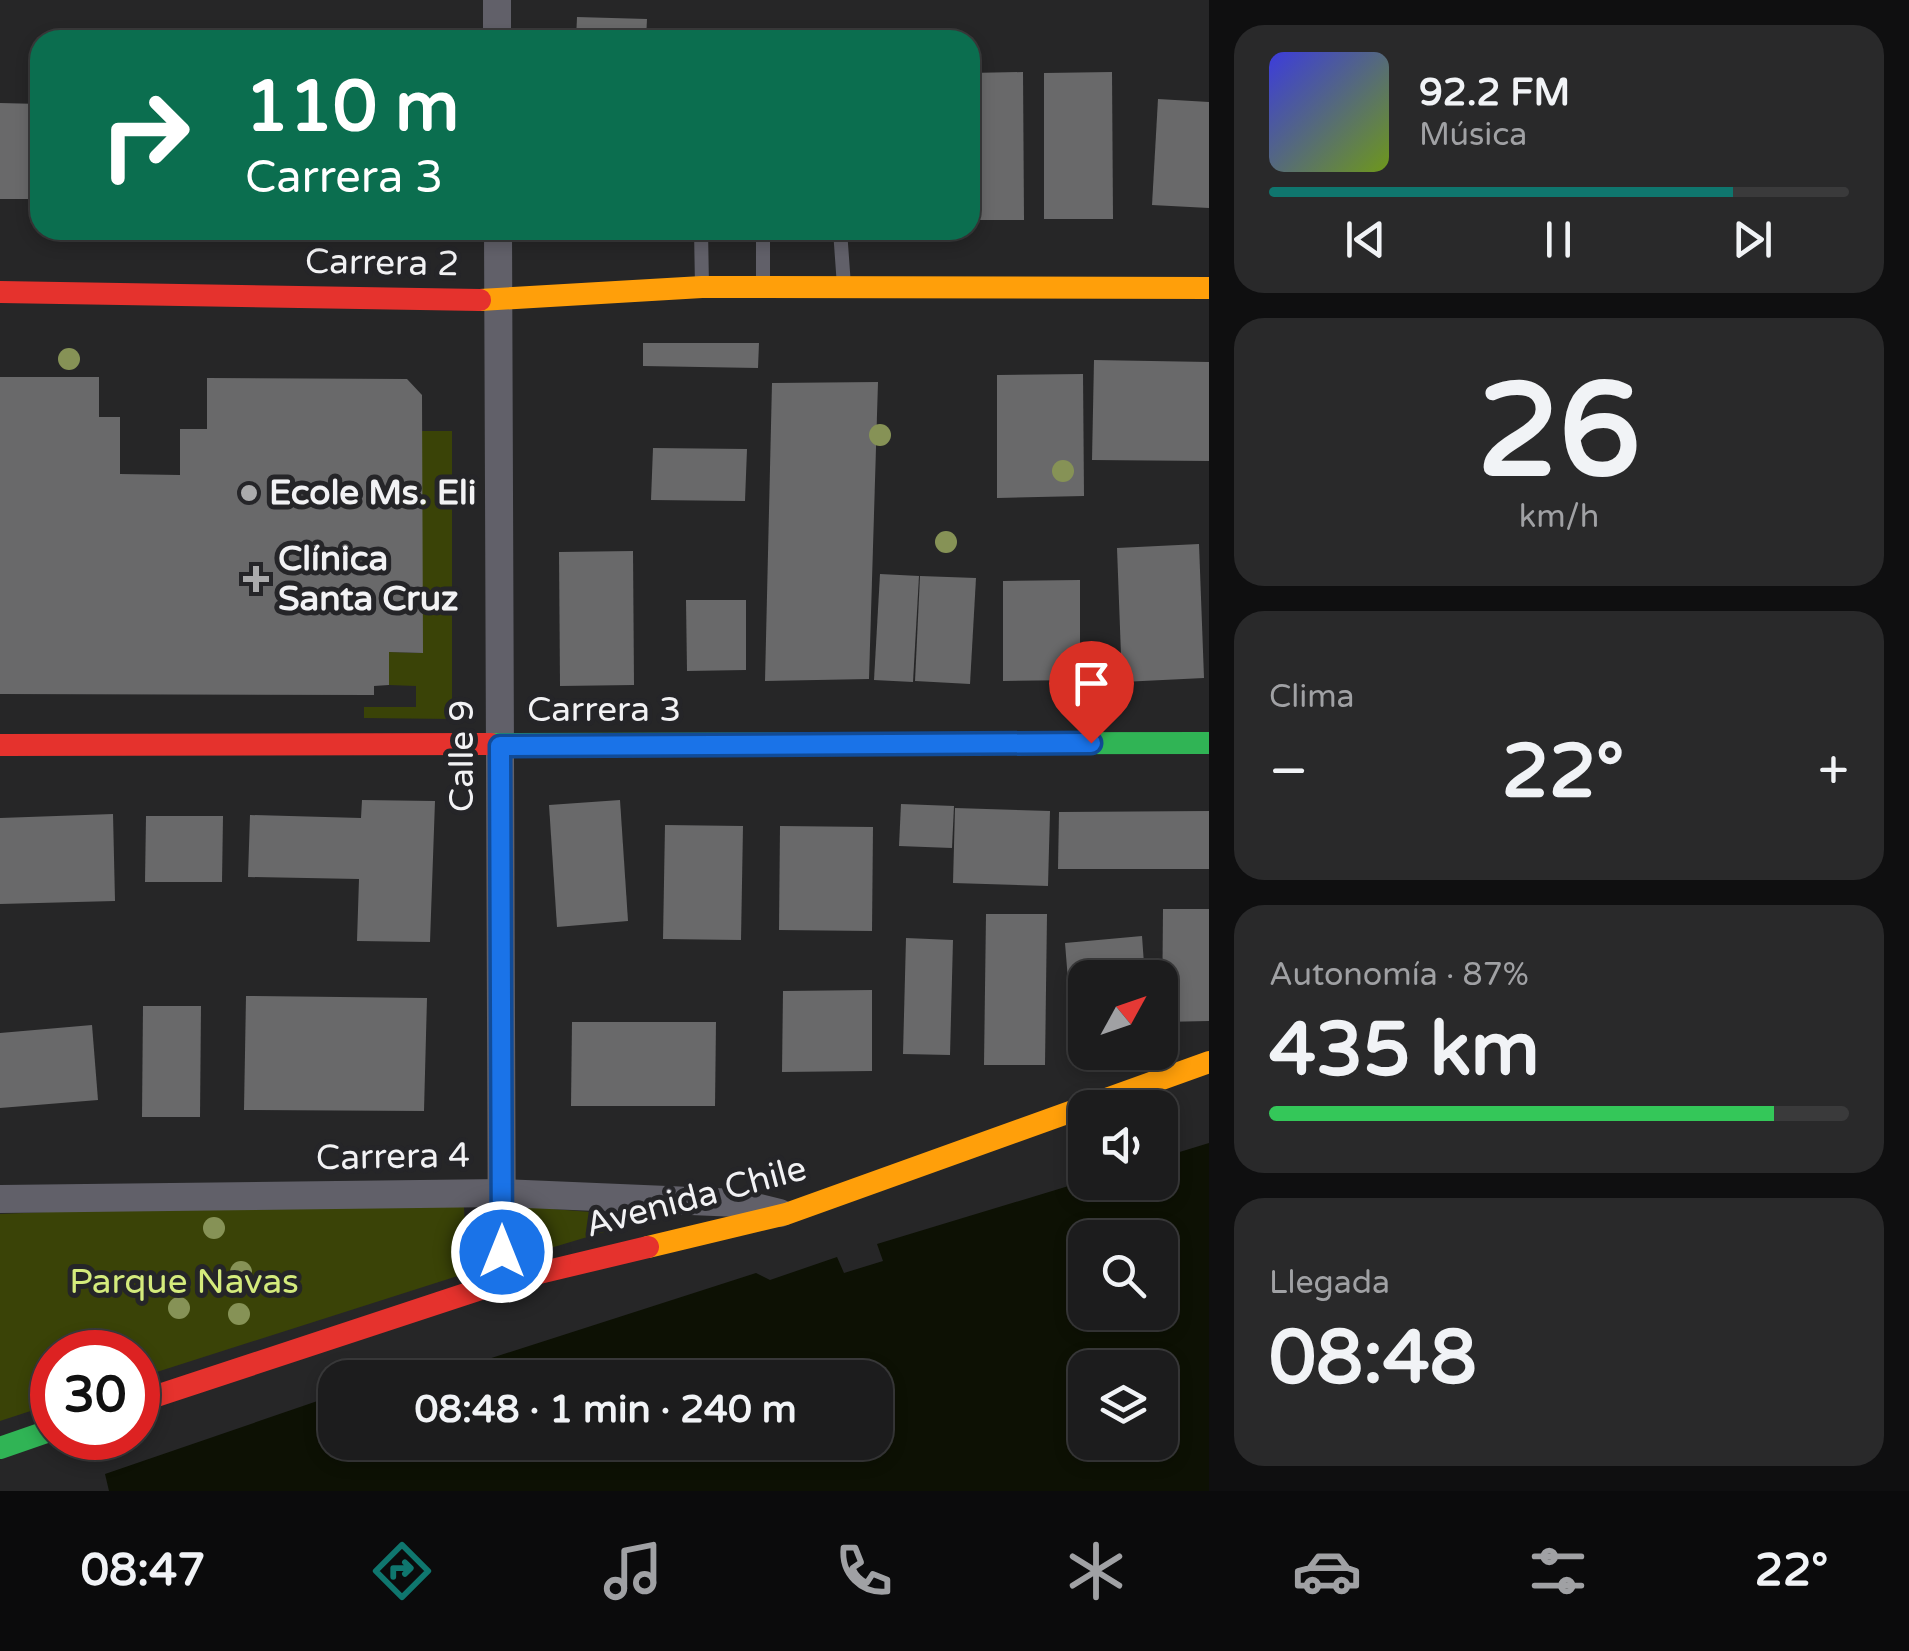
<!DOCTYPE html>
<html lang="es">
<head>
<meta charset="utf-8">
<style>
	:root { --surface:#1c1c1d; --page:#29292a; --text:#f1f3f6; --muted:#a0a1a4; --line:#3a3a3b; --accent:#0f766e }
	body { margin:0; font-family:"Varela Round",sans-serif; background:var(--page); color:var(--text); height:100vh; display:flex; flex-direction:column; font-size:38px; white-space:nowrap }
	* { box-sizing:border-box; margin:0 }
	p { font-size:32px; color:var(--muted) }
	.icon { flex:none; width:55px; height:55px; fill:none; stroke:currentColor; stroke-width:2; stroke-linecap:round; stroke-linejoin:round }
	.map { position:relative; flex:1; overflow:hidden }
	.side { display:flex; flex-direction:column; gap:25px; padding:25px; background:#0f0f10; width:700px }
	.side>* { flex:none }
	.hud { position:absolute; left:30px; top:30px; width:950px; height:210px; border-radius:30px; box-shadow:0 5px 15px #0003,0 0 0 2px var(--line); background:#0b6e4f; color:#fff; overflow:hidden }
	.needle { width:65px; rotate:50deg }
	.controls { position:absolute; left:1068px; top:960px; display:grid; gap:20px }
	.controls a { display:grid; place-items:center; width:110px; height:110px; border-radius:20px; background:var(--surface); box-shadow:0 5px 15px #0003,0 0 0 2px var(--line); font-size:50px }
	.speed { position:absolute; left:30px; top:1330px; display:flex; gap:20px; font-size:50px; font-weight:700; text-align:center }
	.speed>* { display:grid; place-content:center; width:130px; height:130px; border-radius:50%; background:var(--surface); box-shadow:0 5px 15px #0003,0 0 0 2px var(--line); line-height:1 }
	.speed .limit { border:15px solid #d22; background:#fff; color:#111 }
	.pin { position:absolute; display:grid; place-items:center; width:85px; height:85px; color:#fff; margin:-102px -42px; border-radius:50% 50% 50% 0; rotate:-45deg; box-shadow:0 0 10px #0007 }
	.pin .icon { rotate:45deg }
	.me { position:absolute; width:110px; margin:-55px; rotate:0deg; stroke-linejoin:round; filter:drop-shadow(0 0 8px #0008) }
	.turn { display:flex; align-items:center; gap:35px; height:210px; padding:0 50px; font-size:45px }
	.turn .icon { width:130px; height:130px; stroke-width:2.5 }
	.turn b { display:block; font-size:70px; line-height:85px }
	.big { font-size:75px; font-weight:700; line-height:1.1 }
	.side .tile { flex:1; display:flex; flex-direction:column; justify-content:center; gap:15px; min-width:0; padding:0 35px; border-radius:30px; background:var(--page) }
	.side .dial { align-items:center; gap:0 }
	.dial b { font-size:130px; line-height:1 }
	.song { display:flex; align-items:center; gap:30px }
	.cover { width:120px; height:120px; border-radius:15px; background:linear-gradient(135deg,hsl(240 70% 55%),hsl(80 70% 35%)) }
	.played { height:10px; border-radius:5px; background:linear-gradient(90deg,var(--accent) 80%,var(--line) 80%) }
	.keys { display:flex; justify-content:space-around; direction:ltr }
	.heat { display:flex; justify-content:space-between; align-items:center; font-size:55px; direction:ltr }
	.charge { height:15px; border-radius:8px; background:linear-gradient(90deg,#34c759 87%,var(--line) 0) }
	.trip { position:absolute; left:318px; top:1360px; width:575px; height:100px; border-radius:30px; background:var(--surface); box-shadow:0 5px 15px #0003,0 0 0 2px var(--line); font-weight:700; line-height:100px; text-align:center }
	.tabs { display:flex; height:160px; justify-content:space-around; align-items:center; background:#0b0b0c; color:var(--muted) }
	.tabs .icon { width:70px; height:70px }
	.tabs .on { color:var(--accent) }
	.tabs b { font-size:45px; color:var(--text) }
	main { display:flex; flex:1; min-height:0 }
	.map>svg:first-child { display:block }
	.green { fill:#3a4307 }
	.water { fill:#0d1104; fill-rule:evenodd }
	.building { fill:#69696a }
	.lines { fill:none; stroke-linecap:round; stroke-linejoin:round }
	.lane { stroke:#616069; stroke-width:14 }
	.street { stroke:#616069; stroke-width:28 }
	.fast { stroke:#30b455; stroke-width:22 }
	.slow { stroke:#ff9f0a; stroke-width:22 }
	.jam { stroke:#e5322d; stroke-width:22 }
	.tree { fill:#869256 }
	.route-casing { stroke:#114b97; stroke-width:25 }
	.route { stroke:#1a73e8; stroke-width:18 }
	.poi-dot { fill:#ababac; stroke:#252528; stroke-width:4 }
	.labels { text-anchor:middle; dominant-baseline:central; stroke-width:10; stroke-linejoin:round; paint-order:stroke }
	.street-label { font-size:35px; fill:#f2f2f4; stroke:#252528 }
	.poi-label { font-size:35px; font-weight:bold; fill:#f2f2f4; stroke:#252528; text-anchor:start }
	.park-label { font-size:35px; fill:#d4eb7c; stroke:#252528 }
</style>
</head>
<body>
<main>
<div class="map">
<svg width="1209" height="1491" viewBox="0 0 1209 1491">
	<rect width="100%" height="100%" fill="#262627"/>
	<g class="green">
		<path d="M422 431H452V719L364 718V707H416V686L389 685V652L422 653Z"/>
		<path d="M503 1205 654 1217 507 1261Z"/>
		<path d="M189 1206 464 1207 467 1273 138 1378V1352H52V1404L0 1421V1214Z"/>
	</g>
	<path class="water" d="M1209 1143V1491H109L105 1474 335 1395V1442H875V1378L386 1377 416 1367 451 1371 756 1273 770 1280 837 1257 844 1273 883 1261 877 1244 1085 1181 1160 1182V1158ZM1085 1238H1160V1312H1085ZM1085 1368H1160V1442H1085Z"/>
	<g class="building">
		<path d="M577 17 647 19 646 40H576Z"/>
		<path d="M55 36 145 37V40H55Z"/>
		<path d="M1023 72 1024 220H970V73Z"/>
		<path d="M1112 72 1113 219H1044V73Z"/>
		<path d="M1158 99 1209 102V208L1152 205Z"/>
		<path d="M0 103 40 104V199H0Z"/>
		<path d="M576 230H695V235L576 234Z"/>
		<path d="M643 343H759L758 368 643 366Z"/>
		<path d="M1094 360 1209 362V461L1092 460Z"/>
		<path d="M1083 374 1084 496 997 498V375Z"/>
		<path d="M0 377H99V417H120V474L180 475V429H207V378L407 379 422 395 423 653 389 652V685L374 686V695L0 694Z"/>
		<path d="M878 382 869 679 765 681 772 383Z"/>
		<path d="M653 448 747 449 745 501 651 500Z"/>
		<path d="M1199 544 1204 678 1122 682 1117 548Z"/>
		<path d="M633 551 634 685 560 686 559 552Z"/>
		<path d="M880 574 919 576 913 682 874 680Z"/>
		<path d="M920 576 976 578 970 684 915 681Z"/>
		<path d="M1080 580V680L1003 681V581Z"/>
		<path d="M686 600H746V670L687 671Z"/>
		<path d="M362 800 435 801 430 942 357 941 359 879 248 877 250 815 361 818Z"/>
		<path d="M620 800 628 921 557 927 549 805Z"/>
		<path d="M901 804 954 806 952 848 899 846Z"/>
		<path d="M955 808 1050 811 1048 886 953 883Z"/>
		<path d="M1209 811V869H1058L1059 812Z"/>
		<path d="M113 814 115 901 0 904V818Z"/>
		<path d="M146 816H223L222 882H145Z"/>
		<path d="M665 825 743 826 741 940 663 939Z"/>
		<path d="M780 826 873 827 872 931 779 930Z"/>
		<path d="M1163 909H1209V1021L1162 1022Z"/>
		<path d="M986 914H1047L1045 1065H984Z"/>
		<path d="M1142 936 1145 978H1085V1029L1072 1030 1065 943Z"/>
		<path d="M906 938 953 940 950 1055 903 1054Z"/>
		<path d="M872 990V1071L782 1072 783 991Z"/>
		<path d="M246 996 427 998 424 1111 244 1110Z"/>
		<path d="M143 1006H201L200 1117H142Z"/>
		<path d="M572 1022H716L715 1106H571Z"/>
		<path d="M92 1025 98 1100 0 1108V1033Z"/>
	</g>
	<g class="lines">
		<g class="lane">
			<path d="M701 230 702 286"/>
			<path d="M840 230 844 286"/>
			<path d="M763 286V230"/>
		</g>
		<g class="street">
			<path d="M497 0V40"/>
			<path d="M498 230 502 1282"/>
			<path d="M0 1199 502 1193 738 1203 780 1213"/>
		</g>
		<g class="fast">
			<path d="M491 744 1209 743"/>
			<path d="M0 1448 52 1430"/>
		</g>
		<g class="slow">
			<path d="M480 300 702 287 1209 288"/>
			<path d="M648 1247 786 1214 1209 1062"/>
		</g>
		<g class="jam">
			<path d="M0 292 480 300"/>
			<path d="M0 745 491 744"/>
			<path d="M138 1402 502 1282 648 1247"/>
		</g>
	</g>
	<g class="tree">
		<circle cx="69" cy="359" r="11"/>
		<circle cx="880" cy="435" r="11"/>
		<circle cx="1063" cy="471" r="11"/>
		<circle cx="946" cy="542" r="11"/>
		<circle cx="214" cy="1228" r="11"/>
		<circle cx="241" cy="1272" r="11"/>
		<circle cx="179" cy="1308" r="11"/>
		<circle cx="239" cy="1314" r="11"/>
	</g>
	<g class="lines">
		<g class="route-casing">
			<path id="route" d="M502 1252 500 746 1091 743"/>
		</g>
		<use href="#route" class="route"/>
	</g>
	<g class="poi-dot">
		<circle cx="249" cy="493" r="10"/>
		<path d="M251 564h10v10h10v10h-10v10h-10v-10h-10v-10h10z"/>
	</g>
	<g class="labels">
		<g class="street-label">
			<text transform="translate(382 263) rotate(1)">Carrera 2</text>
			<text x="604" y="710">Carrera 3</text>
			<text transform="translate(462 756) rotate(-90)">Calle 9</text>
			<text transform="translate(393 1157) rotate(-1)">Carrera 4</text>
			<text transform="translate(696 1197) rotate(-15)">Avenida Chile</text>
		</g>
		<g class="poi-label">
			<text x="269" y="493">Ecole Ms. Eli</text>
			<text x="278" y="559">Clínica<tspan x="278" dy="40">Santa Cruz</tspan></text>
		</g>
		<g class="park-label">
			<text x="184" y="1282">Parque Navas</text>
		</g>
	</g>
</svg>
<div class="controls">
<a><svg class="needle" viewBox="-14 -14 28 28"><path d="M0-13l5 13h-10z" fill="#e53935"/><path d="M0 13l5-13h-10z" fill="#a0a1a4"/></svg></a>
<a><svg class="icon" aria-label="sound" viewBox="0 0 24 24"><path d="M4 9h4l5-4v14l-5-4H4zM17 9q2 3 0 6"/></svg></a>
<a><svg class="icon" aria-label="search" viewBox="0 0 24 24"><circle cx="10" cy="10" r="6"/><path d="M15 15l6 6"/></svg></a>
<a><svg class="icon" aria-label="layers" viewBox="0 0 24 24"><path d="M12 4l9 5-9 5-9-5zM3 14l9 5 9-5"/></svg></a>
</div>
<div class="speed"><div class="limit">30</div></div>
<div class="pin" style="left:1091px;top:743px;background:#d93025"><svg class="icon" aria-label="arrive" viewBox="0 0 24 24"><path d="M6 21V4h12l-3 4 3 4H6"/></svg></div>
<svg class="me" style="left:502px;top:1252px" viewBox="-20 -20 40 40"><circle r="17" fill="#1a73e8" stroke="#fff" stroke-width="3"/><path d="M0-11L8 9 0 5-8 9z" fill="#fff"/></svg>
<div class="trip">08:48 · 1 min · 240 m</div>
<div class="hud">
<div class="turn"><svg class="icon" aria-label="right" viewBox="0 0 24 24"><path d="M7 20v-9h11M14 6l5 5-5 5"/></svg><div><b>110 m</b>Carrera 3</div></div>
</div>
</div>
<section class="side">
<div class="tile">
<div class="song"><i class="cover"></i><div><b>92.2 FM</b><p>Música</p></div></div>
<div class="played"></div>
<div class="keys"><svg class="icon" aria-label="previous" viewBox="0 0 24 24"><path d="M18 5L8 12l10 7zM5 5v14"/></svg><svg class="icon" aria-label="pause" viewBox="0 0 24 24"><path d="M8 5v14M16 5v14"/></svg><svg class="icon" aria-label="next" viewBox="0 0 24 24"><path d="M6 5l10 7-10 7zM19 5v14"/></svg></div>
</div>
<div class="tile dial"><b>26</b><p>km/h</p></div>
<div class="tile"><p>Clima</p>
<div class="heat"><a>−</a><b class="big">22°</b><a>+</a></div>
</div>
<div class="tile"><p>Autonomía · 87%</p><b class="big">435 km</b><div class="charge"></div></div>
<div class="tile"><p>Llegada</p><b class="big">08:48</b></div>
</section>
</main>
<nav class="tabs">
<b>08:47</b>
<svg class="icon on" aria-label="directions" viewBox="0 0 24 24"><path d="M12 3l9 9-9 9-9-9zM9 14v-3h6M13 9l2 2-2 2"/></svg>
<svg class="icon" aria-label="music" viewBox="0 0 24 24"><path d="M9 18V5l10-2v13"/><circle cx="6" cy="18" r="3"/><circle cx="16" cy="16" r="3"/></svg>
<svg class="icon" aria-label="phone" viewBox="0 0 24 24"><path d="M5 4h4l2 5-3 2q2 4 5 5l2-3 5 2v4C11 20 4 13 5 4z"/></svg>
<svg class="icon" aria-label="climate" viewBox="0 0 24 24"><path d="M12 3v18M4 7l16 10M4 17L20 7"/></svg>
<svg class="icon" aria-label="car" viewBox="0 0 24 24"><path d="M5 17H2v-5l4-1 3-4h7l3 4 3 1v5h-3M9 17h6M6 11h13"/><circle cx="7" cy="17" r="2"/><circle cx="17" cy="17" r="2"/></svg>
<svg class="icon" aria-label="filters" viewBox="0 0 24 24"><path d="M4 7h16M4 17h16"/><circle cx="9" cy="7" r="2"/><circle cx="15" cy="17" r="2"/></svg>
<b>22°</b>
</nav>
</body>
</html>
